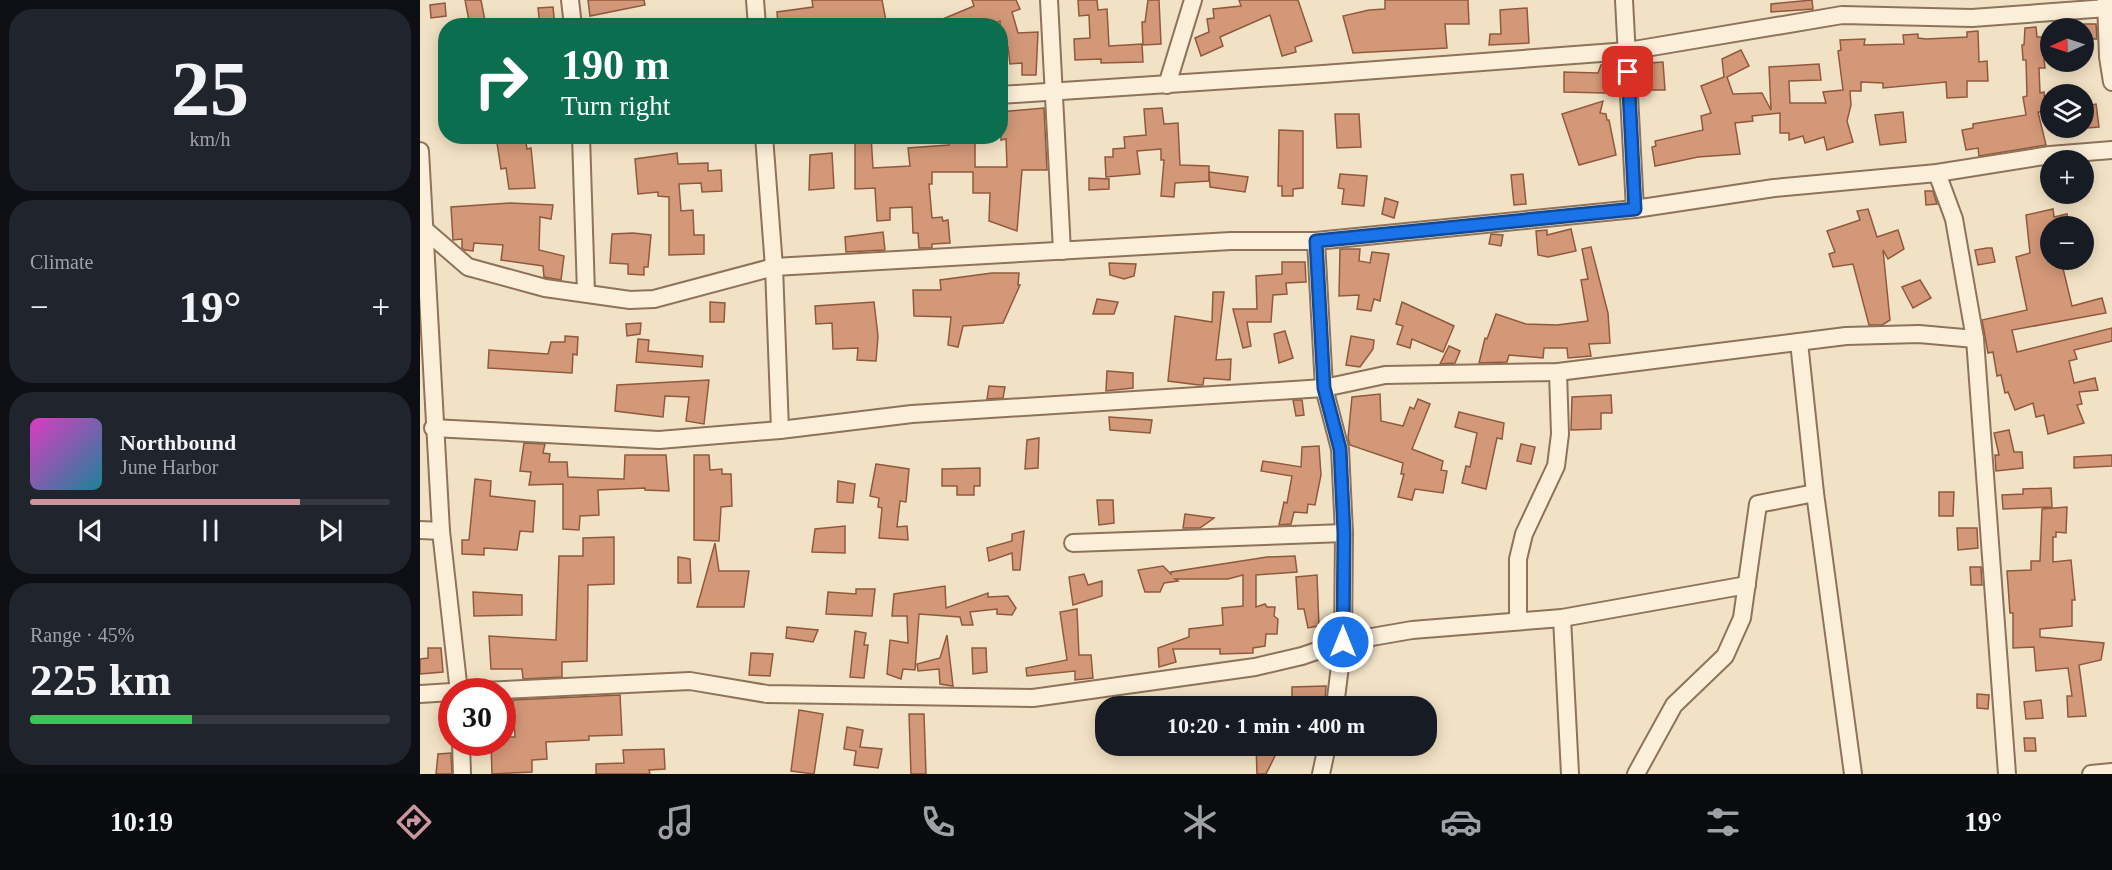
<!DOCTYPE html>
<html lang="en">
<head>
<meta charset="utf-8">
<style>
	:root { --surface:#171b24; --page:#20242c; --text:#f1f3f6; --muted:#9ea1a6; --line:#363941; --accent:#cd969c }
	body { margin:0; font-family:Georgia,serif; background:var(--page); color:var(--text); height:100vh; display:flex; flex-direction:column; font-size:22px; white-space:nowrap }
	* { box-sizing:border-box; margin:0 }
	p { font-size:20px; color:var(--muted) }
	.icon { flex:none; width:33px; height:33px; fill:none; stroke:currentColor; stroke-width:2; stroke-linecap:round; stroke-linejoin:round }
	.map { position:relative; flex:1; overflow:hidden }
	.sheet { display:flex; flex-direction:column; gap:9px; padding:9px; background:#0d0f14; width:420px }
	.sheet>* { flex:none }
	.hud { position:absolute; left:18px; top:18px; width:570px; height:126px; border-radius:24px; box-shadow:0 3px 15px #0003; background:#0b6e4f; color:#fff; overflow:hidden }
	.needle { width:39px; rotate:267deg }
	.buttons { position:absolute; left:1620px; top:18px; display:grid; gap:12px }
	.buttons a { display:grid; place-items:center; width:54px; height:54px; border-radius:50%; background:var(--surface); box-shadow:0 3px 15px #0003; font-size:30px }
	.speed { position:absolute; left:18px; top:678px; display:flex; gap:12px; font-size:30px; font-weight:700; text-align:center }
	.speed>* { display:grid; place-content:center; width:78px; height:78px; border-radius:50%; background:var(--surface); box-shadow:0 3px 15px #0003; line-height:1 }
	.speed .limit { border:9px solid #d22; background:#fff; color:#111 }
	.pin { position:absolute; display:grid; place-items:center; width:51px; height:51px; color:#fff; margin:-26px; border-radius:12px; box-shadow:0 3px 9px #0006 }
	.me { position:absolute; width:66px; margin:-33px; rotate:0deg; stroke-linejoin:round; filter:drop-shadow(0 0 4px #0008) }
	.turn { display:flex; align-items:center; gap:21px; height:126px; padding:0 24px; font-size:27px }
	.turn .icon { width:78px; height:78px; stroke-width:2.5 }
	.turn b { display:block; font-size:42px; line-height:51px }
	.big { font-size:45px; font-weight:800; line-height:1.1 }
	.sheet .tile { flex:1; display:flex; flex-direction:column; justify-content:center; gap:9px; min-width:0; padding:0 21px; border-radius:24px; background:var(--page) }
	.sheet .dial { align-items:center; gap:0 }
	.dial b { font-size:78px; line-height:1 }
	.song { display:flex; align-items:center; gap:18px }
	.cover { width:72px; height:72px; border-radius:9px; background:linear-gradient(135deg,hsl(310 70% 55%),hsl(190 70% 35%)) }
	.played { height:6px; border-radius:3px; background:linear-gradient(90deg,var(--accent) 75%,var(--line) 75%) }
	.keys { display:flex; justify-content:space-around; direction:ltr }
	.heat { display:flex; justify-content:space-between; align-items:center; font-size:33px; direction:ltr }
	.charge { height:9px; border-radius:4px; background:linear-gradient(90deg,#34c759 45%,var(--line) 0) }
	.trip { position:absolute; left:675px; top:696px; width:342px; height:60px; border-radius:24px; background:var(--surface); box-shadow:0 3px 15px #0003; font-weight:800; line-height:60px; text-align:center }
	.menu { display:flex; height:96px; justify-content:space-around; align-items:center; background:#090b0e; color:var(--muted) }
	.menu .icon { width:42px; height:42px }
	.menu .active { color:var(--accent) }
	.menu b { font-size:27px; color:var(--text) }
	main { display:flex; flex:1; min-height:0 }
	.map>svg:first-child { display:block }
	.building { fill:#d39878; stroke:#90593d; stroke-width:1.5 }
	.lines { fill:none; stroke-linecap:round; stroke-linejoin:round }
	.minor-casing { stroke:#8e7259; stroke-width:20 }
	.minor { stroke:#fbefd9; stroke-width:16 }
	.route-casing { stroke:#114b97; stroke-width:15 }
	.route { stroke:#1a73e8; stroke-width:10 }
</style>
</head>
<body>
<main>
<section class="sheet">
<div class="tile dial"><b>25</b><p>km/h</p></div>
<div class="tile"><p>Climate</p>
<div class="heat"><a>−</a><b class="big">19°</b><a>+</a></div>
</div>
<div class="tile">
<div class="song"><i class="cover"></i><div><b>Northbound</b><p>June Harbor</p></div></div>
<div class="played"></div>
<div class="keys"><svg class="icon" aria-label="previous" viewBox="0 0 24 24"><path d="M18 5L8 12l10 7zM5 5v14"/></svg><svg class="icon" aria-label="pause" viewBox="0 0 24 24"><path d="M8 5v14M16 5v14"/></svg><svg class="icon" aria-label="next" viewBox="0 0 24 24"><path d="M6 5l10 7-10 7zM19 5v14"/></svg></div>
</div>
<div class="tile"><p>Range · 45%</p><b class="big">225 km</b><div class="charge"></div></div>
</section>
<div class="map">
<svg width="1692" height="774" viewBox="0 0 1692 774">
	<rect width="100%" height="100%" fill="#f2e2c5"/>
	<g class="building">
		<path d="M45 0H61L66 26H50Z"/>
		<path d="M168 0H224L225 5 170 16Z"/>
		<path d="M392 0H462L467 26H437L436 20 411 26H358L357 12 393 7Z"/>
		<path d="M552 0H596L600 9 592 12 598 33 618 32 616 75H602V63L590 64 588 47 580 50V21L568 26H506L554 6Z"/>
		<path d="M658 0H677L678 10 687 9 689 46 722 44 723 62 681 63V59L655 60 654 39 670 38 669 15 659 16Z"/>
		<path d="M728 0H739L741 44 723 45 722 22H725Z"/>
		<path d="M819 0H878L892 41 875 47 876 52 862 56 850 15 800 37 803 46 781 56 775 38 789 32 787 19 794 18 793 9 821 6Z"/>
		<path d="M965 0H1048L1049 24H1025L1027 48 933 53 923 16 949 10 965 9Z"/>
		<path d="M1392 0 1393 9 1351 12V4Z"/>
		<path d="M25 3 26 16 11 18 10 5Z"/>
		<path d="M133 7 135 26H120L118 8Z"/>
		<path d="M1107 8 1109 43 1069 45 1070 34H1081L1080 10Z"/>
		<path d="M1664 24H1676L1677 39H1664Z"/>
		<path d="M1616 27 1617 37H1625L1627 59H1624L1625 68H1619L1620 93 1624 92 1626 112H1618L1626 145 1559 156 1558 148 1546 150 1542 130 1553 128V124L1606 115 1603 97 1607 96 1606 60H1603L1602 45H1604L1605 28Z"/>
		<path d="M1558 31 1559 62 1567 61 1568 81H1547V97L1527 98 1526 82 1463 88V83L1441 82V91H1430L1431 105 1427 121 1433 142 1407 150 1404 137 1385 143 1383 136 1369 140V133H1360V113L1332 116 1333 121 1315 123 1320 154 1278 157 1235 166 1232 147 1236 146 1235 141 1283 130 1281 116 1291 113 1281 86 1304 77 1302 59 1321 50 1329 66 1307 77 1313 94 1342 93 1351 110 1349 67 1399 64 1401 80 1369 81 1370 103H1406L1403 92 1423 90 1418 51 1421 50 1420 40 1445 39 1444 45 1484 44 1483 35 1498 34V38L1506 39 1547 37V32Z"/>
		<path d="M1243 62 1245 90H1231L1229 63Z"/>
		<path d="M1196 63 1198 84 1187 85 1185 93 1144 92V72L1178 73 1181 65Z"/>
		<path d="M1183 101 1180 113 1186 114 1187 120H1189L1196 155 1159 165 1142 114Z"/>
		<path d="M1676 104 1679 127 1667 128 1664 106Z"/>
		<path d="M624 108 627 170H602L597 231 569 221 570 193H553V172H512V184H509L512 218 522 217 523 221 528 220 530 243 512 244V248H499L498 233H493L492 207 470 208V220L457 221 455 188 435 189V136H451L453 168 490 166 488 148 529 145V138H555V167H587L586 139 581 140 580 112Z"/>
		<path d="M742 108 744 124 758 123 760 165 789 166V181L755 183 754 197 741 196 744 160H741V149L717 151 720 174 686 177 685 157H693V149L705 148 704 137 726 135 724 109Z"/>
		<path d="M1483 112 1486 142 1460 145 1455 115Z"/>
		<path d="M915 114H939L941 147 917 148Z"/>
		<path d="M859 130 883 131V188L873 189V196H862V186H858Z"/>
		<path d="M91 136H105L107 149 111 148 115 188 89 189 86 168 81 169 77 143 92 141Z"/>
		<path d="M257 153 258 164 288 163V171L301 170 302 191 282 192 281 183 259 184 261 211 273 210 274 235H284V254L249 255V197L238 196V192L218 194 215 159Z"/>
		<path d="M412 153 414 188 389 190 390 155Z"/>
		<path d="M789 172 828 177 825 192 790 187Z"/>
		<path d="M920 174 947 176 944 206 922 204 924 189 918 188Z"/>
		<path d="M1103 174 1106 204 1094 205 1091 175Z"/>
		<path d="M669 178 689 179V189L669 190Z"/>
		<path d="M1505 191H1513L1517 204 1506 205Z"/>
		<path d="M965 198 978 202 974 218 962 214Z"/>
		<path d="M90 203 133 205 131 219 120 217 119 250 144 256 141 280 124 277 123 266 81 260 83 245 54 243 53 251 45 250 42 248V239L33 240 31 207Z"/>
		<path d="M1448 209 1457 237 1478 230 1484 249 1468 259 1463 250 1470 320 1462 325H1449L1433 264 1413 267 1409 254 1415 252 1407 231 1440 220 1437 211Z"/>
		<path d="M1633 209 1634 217 1647 214 1649 226H1630V260H1641L1652 306 1682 298 1686 313 1592 330 1597 352 1692 328V341L1654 350 1657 359 1649 361 1654 383 1675 378 1678 390 1659 392 1662 404 1657 405 1664 423 1628 434 1624 415 1616 417 1613 403 1595 410 1588 392 1585 393 1581 375 1577 376 1573 352 1568 353 1562 320 1607 310 1596 257 1610 253 1606 215Z"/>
		<path d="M1151 229 1156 251 1128 257 1118 255 1116 231 1127 230V235Z"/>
		<path d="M463 232 465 250 426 252 425 237Z"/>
		<path d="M213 233 231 235 228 267H224V275L208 274V264L190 263 192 234Z"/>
		<path d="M1071 234 1083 235 1081 246 1069 244Z"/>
		<path d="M1171 247 1188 313 1190 343 1169 344 1171 356 1148 358 1147 348H1124L1123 358 1089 355 1087 362 1059 363 1065 338 1067 339 1076 314 1106 324 1137 325 1168 321 1161 280 1168 279 1162 249Z"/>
		<path d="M1567 248H1572L1575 262 1558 265 1555 250Z"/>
		<path d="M920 249H940L939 261 950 263 952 252 969 254 960 301 954 299 951 311 937 309 939 295 919 296Z"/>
		<path d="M862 262H885L886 282 866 283 867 294 853 295 851 322H827L831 346 823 348 813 309H837L836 276 862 274Z"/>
		<path d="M689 263 716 264 714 276 704 279 690 275Z"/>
		<path d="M572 273H599L598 285H600L583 323 543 326 538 347 528 345 531 317 494 316 493 290H521L520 280Z"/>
		<path d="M1500 280 1511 298 1493 308 1482 287Z"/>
		<path d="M793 292H804L796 360 811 359 810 380 784 378 783 385H779L748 381 755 316 792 322Z"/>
		<path d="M677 299 698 302 694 314H673Z"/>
		<path d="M290 302 305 303 304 322H290Z"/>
		<path d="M454 302 458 336 456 361 437 360 438 348 413 349 412 323 396 324 395 306Z"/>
		<path d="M982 302 1034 326 1023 352 992 339 990 348 977 344 983 326 976 324Z"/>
		<path d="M221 323 220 334 207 336 206 324Z"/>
		<path d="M865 331 873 358 859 363 854 334Z"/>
		<path d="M145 336 158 337 157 355 153 354 152 373 68 368 69 350 128 354 131 342H145Z"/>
		<path d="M931 336 954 340 953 349 940 367 926 365Z"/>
		<path d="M218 339 229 340 228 351 283 356 282 367 216 362Z"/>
		<path d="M1029 346 1040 351 1035 363 1020 364Z"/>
		<path d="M687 371 713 373V388L686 391Z"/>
		<path d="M289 380 284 424 266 421 269 397 245 396 243 417 195 411 197 385Z"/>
		<path d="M569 386 585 387 583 398 567 399Z"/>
		<path d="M960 394 961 421 983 426 990 407 994 409 998 399 1010 404 992 449 1023 461 1021 470 1027 471 1023 493 995 489 992 500 978 497 984 474H981L983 463 930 445 928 438 932 397Z"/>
		<path d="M1191 395 1192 413H1181V429L1151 430 1152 397Z"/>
		<path d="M873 400H882L884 415 876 416Z"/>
		<path d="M1039 412 1084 423 1082 439 1077 438 1066 489 1042 483 1046 466 1050 467 1057 433 1035 427Z"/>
		<path d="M689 417 732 420 730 433 690 430Z"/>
		<path d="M1589 430 1594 452H1602L1603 468 1576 471 1575 455H1579L1574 433Z"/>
		<path d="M619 438 618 468 605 469 607 440Z"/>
		<path d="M104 443 125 444 123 453 130 454 129 462H147L148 477 204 479 205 455H246L249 491 225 490V488L178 490 179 515 160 516 159 530 143 529V484L109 485 111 472 100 471Z"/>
		<path d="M1101 444 1115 447 1111 464 1097 461Z"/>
		<path d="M899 446 901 475 895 505 888 504 887 513 874 512 871 524 859 525 864 502 867 503 872 476 841 471 843 461 881 467 882 447Z"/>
		<path d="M274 455H289L290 470 302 469V474H311L312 506 301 507 299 541 274 540Z"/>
		<path d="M1692 455V466L1654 468V457Z"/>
		<path d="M456 464 489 469 486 502 480 501 477 527 487 526 488 540 459 538 462 508 458 507 459 498 450 496Z"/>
		<path d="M560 468V486H554V495H537V486H522V469Z"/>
		<path d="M55 479 71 481 70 496 115 501 113 532 100 531 97 550 64 548V555L42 554V540H49Z"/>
		<path d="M418 481 435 484 433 503 417 502Z"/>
		<path d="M1631 488 1632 507 1583 509 1582 495 1603 494V489Z"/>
		<path d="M1519 492H1534L1533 516H1519Z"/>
		<path d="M677 500H693L694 523 679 525Z"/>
		<path d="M1647 507 1646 533 1636 532V537H1633V562L1651 560 1655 600H1652V626L1620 629V637L1684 643 1681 660 1659 665 1666 716 1648 717 1647 696H1652L1648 668 1616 671 1614 647 1593 648V613H1590L1587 571 1611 570V561H1620L1622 509Z"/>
		<path d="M765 514 794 518 780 528H763Z"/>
		<path d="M425 526V553L392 552 395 529Z"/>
		<path d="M1537 528H1557L1558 548 1538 550Z"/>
		<path d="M604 531 600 570H593L592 553 569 561 567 548 592 541V534Z"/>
		<path d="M194 537V584L168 585 167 661 142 662V677L103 679 102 669H71L69 636 136 640 139 556H163V538Z"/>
		<path d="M295 543 299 571H329L324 607H277Z"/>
		<path d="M875 556 877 572 836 575V607L845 604 847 607H855L854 616 858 619 857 634H846L845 646 833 648V653L800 654V649H753L756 662 739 667 738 648 769 637V629L803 625 802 608 823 606V575L808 579H755L758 581 744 583 740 592H725L718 570 743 566 751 574V572L847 557Z"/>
		<path d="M258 557 270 559 271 583H258Z"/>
		<path d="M1550 567H1561L1562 585H1551Z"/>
		<path d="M664 574 668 585 682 581V596L653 605 649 577Z"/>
		<path d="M897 575 899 626 888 628 884 609H878L876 577Z"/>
		<path d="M525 586 526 608 568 593V597L588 596 596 608 592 615 577 614V609L550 612 553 625H542L540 617 499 614 495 670 483 669 481 679 467 674 470 640 488 643 487 616H472L474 594Z"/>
		<path d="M436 589H455L452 616 406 614 408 592 436 594Z"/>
		<path d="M53 592 102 595V615L54 616Z"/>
		<path d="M657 609 659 655H671L673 678 655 680V671L607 676 606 668 647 660 640 612Z"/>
		<path d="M367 627 398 630 393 642 366 638Z"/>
		<path d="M435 631 446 633 444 645H448L444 678 430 677Z"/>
		<path d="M527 635 532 677 533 686 520 684 519 669 498 671 497 664 520 658Z"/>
		<path d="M8 648H21L23 672 0 674V659L8 658Z"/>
		<path d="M552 648H566L567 672 553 674Z"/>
		<path d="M331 653 353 654 350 676 329 675Z"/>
		<path d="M906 686 905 702H898V706H872V687Z"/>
		<path d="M1557 694 1569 695 1568 709 1557 708Z"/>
		<path d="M200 695 202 735 169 736V740L126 742 127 759 112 760V772L72 774 71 742H82V737H95L93 700Z"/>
		<path d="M1621 700 1623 718 1606 719 1604 702Z"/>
		<path d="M379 710 403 714 394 774 371 771Z"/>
		<path d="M489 714H504L506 774H491Z"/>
		<path d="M427 727 443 730 440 747 462 749 458 768 434 765 436 751 424 749Z"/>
		<path d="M1604 738H1615L1616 751H1605Z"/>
		<path d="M836 746H860L846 774H837Z"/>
		<path d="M244 749 245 769 229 770 230 774H176V764L204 763 203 750Z"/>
		<path d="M31 753 32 774H16L18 754Z"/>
	</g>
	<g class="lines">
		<g class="minor-casing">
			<g id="minor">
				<path d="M150 0 153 26"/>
				<path d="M335 0 337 26"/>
				<path d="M629 0 642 251"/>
				<path d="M1204 0 1215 209"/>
				<path d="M1686 0 1688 57 1692 82"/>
				<path d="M747 85 773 0"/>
				<path d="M580 95 903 74 1208 51 1422 15 1552 18 1687 8"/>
				<path d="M161 136 166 293"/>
				<path d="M344 136 354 267 360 430"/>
				<path d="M0 151 21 531 39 692"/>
				<path d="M1517 173 1534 219 1555 339 1587 774"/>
				<path d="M4 229 48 267 125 288 210 300 234 299 354 267 811 241H896L1215 209 1354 188 1517 173 1630 155 1692 150"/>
				<path d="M896 241 904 388 920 449 924 533 923 642 915 706"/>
				<path d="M1379 342 1395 493 1433 774"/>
				<path d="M13 428 239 440 360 430 492 414 904 388 965 375 1138 372 1426 336 1499 334 1555 339"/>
				<path d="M0 530 21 531"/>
				<path d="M653 543 924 533"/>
				<path d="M1142 618 1150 774"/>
				<path d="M1098 620V559L1104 534 1136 466 1140 434 1138 372"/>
				<path d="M42 692 270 681 347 694 613 698 835 667 882 656 923 642 992 630 1142 618 1327 585"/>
				<path d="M0 694 32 692"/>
				<path d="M41 742 42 774"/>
				<path d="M901 774 907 746"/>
				<path d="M1216 774 1254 705 1305 656 1322 618 1338 504 1395 493"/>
				<path d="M1671 774 1692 772"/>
			</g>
		</g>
		<use href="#minor" class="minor"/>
	</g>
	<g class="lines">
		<g class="route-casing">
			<path id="route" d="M923 642 924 533 920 449 904 388 896 241 1215 209 1208 72"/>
		</g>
		<use href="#route" class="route"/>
	</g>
</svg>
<div class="buttons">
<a><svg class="needle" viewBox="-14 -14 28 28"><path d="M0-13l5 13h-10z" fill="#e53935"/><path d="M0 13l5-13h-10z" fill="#9ea1a6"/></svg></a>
<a><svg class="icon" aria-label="layers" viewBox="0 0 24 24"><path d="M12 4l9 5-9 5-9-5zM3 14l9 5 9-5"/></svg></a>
<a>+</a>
<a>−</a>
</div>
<div class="speed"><div class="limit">30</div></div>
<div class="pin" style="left:1208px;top:72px;background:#d93025"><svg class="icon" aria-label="arrive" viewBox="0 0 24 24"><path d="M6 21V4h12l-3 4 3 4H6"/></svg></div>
<svg class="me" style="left:923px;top:642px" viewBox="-20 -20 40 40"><circle r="17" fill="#1a73e8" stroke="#fff" stroke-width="3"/><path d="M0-11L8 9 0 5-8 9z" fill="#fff"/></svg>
<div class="trip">10:20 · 1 min · 400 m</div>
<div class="hud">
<div class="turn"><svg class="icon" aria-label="right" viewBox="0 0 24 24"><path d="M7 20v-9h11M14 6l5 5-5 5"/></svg><div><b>190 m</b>Turn right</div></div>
</div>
</div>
</main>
<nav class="menu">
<b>10:19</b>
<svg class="icon active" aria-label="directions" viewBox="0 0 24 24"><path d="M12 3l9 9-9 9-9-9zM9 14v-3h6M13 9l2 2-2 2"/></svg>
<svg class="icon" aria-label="music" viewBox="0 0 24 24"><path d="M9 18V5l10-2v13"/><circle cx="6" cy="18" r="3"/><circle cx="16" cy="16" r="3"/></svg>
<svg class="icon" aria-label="phone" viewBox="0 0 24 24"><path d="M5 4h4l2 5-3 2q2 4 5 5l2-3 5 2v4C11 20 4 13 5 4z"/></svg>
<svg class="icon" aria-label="climate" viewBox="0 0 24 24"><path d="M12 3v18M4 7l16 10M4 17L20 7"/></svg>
<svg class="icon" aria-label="car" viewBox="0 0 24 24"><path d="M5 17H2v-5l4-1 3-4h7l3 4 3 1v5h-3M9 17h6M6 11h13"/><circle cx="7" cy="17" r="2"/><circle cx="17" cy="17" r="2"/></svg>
<svg class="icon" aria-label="filters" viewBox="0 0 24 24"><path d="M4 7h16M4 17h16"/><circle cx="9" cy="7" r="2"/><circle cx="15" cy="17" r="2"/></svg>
<b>19°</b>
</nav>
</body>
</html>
